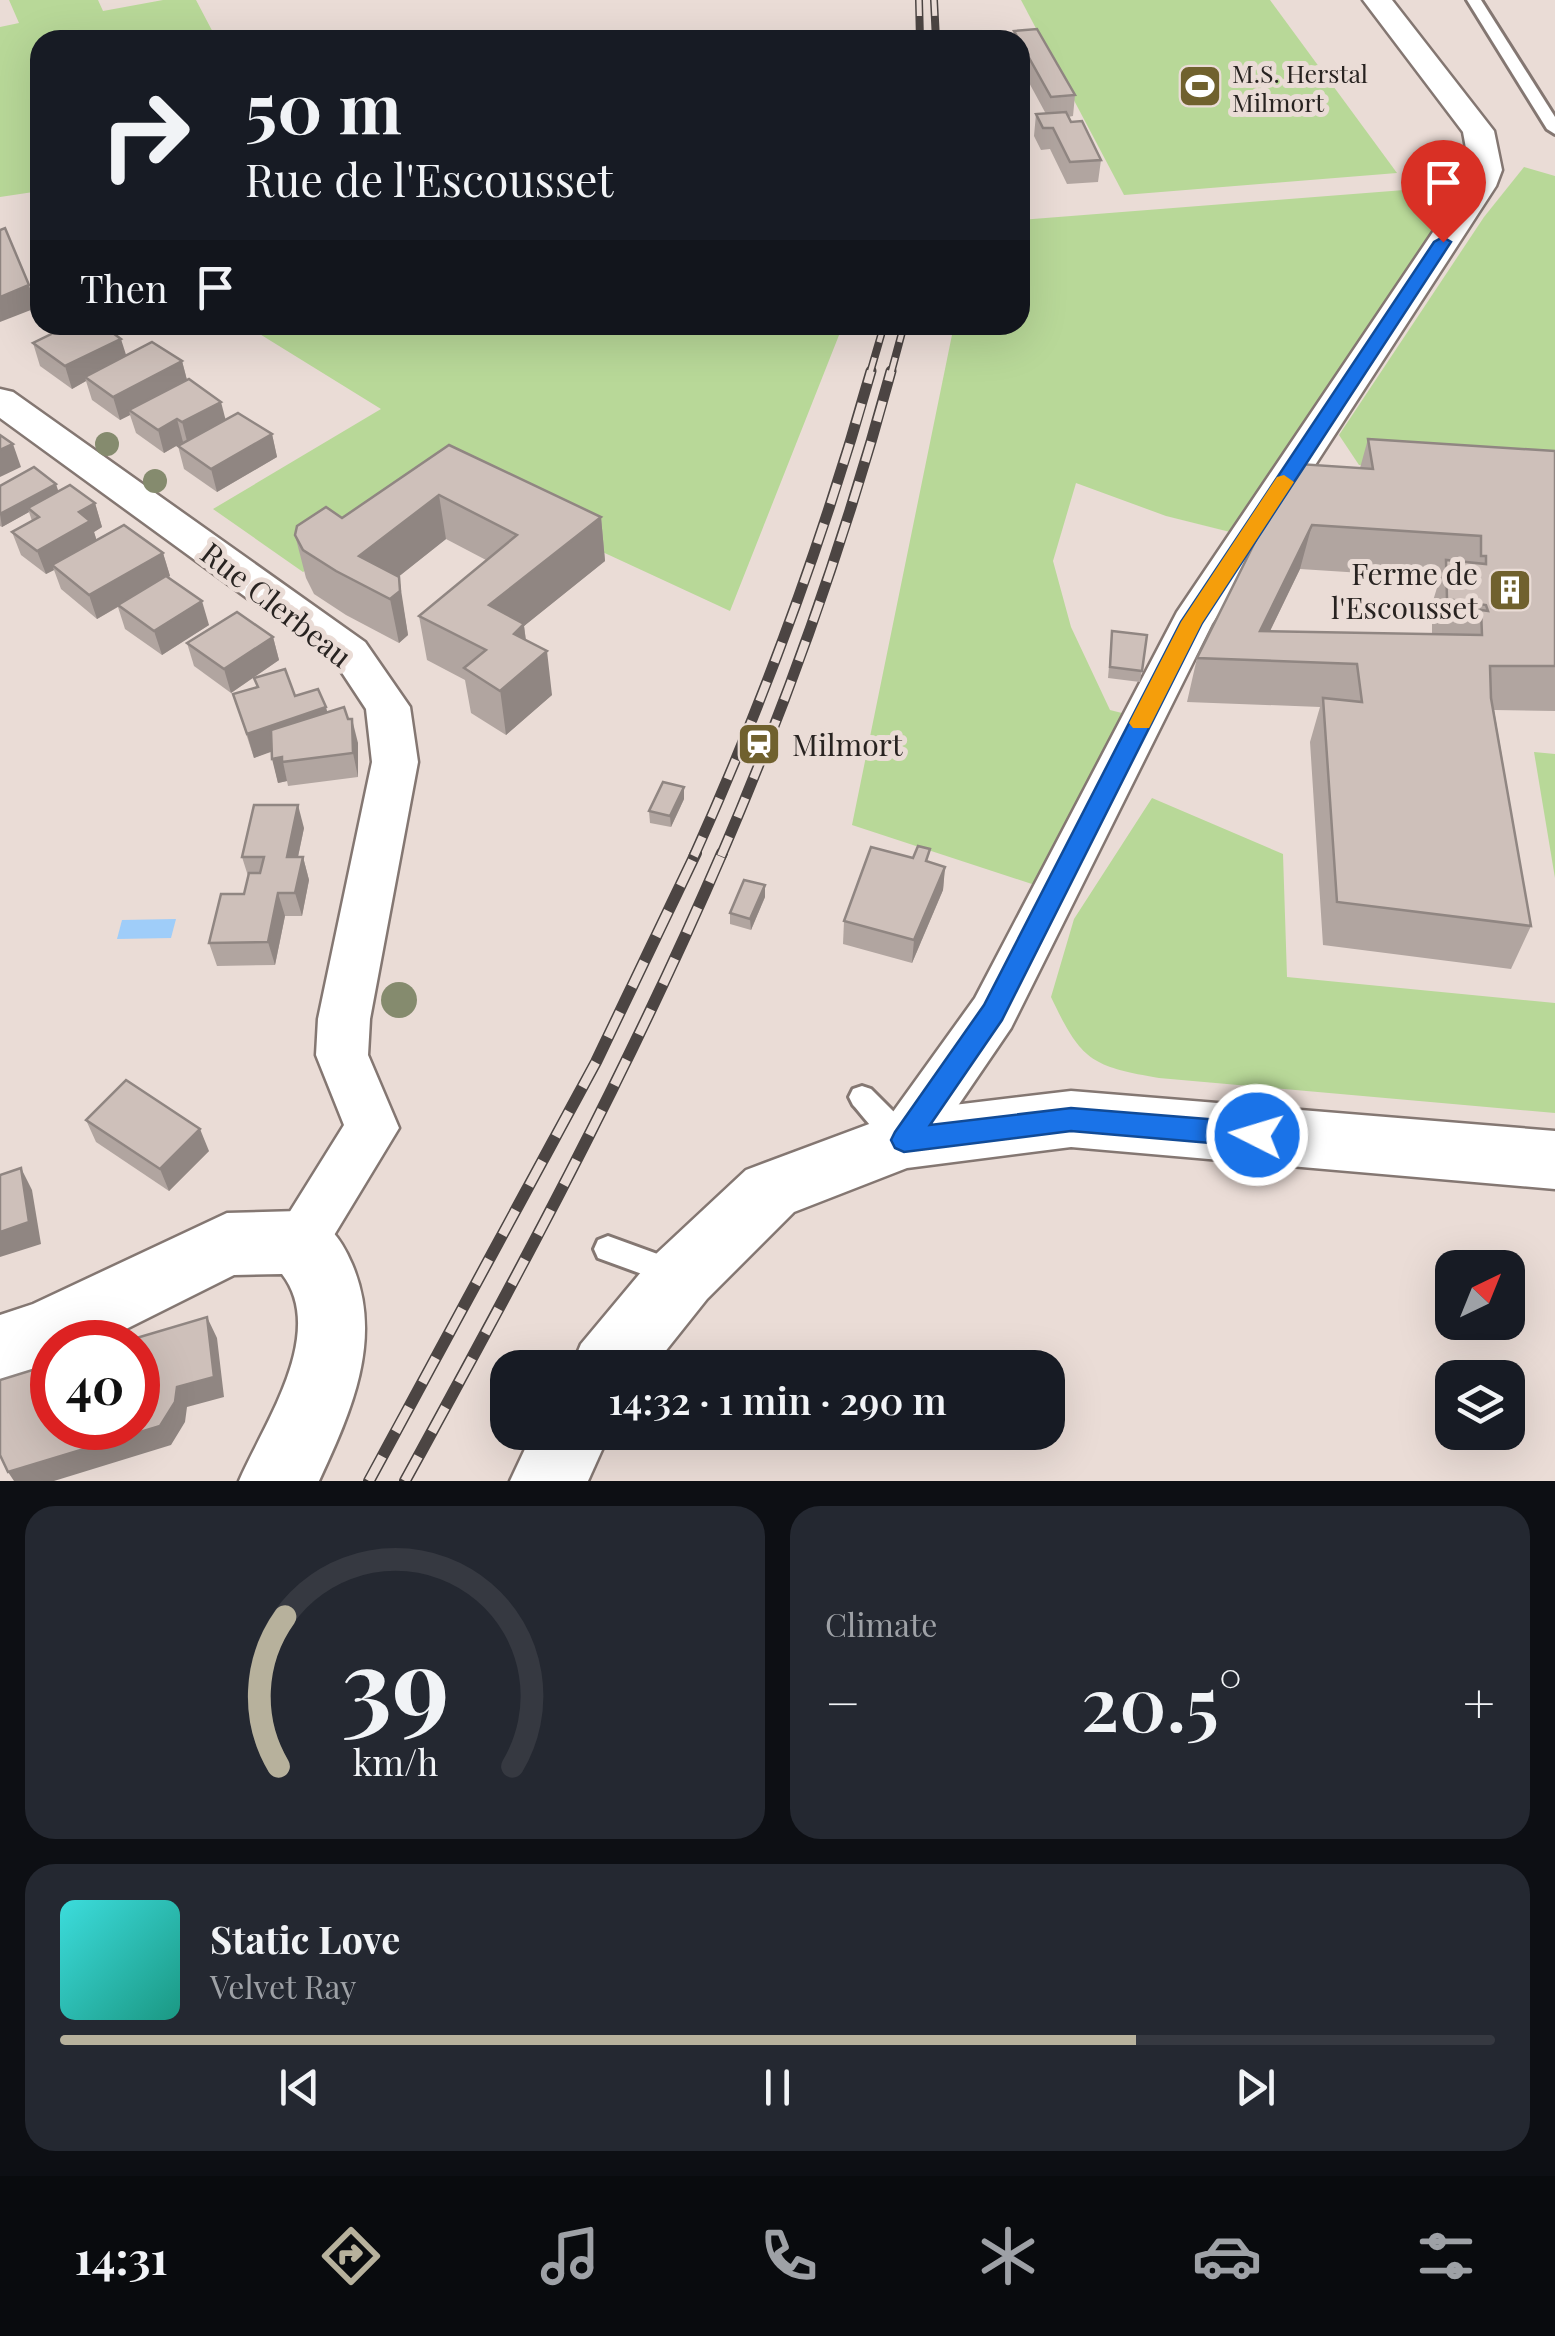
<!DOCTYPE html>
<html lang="en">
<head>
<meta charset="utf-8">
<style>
	:root { --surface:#171b24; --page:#242831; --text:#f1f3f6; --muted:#9ea1a6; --line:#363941; --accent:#b7b19c }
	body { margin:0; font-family:"Playfair Display",serif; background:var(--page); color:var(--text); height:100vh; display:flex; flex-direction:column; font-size:38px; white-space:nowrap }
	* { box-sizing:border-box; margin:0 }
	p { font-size:32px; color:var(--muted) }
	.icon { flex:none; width:55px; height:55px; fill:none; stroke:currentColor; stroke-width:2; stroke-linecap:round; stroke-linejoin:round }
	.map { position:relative; height:1481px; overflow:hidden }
	.side { display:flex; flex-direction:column; gap:25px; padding:25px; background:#0d0f14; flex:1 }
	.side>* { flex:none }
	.top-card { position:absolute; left:30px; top:30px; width:1000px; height:305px; border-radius:30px; box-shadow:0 10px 40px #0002; background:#171b24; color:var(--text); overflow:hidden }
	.needle { width:65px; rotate:43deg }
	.fabs { position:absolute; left:1435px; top:1250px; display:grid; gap:20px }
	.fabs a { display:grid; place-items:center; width:90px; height:90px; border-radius:20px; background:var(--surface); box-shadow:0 10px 40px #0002; font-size:50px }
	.speed { position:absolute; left:30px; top:1320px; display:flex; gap:20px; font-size:50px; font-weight:700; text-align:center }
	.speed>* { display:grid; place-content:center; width:130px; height:130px; border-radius:50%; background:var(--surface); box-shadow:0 10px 40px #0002; line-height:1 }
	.speed .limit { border:15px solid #d22; background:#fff; color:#111 }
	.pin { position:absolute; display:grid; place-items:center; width:85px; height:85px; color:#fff; margin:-102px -42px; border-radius:50% 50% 50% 0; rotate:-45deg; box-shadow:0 0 10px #0007 }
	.pin .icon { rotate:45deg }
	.me { position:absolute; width:110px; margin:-55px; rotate:275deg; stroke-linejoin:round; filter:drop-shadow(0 0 8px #0008) }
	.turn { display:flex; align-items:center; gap:35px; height:210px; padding:0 50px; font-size:45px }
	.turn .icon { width:130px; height:130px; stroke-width:2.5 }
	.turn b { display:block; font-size:70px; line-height:85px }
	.then { display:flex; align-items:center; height:95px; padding:0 50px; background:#0003; gap:20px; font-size:38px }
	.big { font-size:75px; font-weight:600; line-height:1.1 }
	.side .widget { flex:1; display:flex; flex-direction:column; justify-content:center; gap:15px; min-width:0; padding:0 35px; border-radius:30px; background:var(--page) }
	.side .dial { align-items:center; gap:0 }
	.dial svg { height:260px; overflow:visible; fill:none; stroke:var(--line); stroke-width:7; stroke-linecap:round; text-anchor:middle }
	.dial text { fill:var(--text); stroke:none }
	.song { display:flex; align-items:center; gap:30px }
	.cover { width:120px; height:120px; border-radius:15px; background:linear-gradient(135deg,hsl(180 70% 55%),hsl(170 70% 35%)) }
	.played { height:10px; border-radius:5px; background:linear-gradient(90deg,var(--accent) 75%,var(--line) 75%) }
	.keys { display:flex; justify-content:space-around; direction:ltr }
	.heat { display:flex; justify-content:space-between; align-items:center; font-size:55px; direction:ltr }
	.side .tiles { flex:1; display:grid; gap:25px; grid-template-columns:1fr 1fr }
	.widget:last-child { grid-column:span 2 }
	.trip { position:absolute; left:490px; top:1350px; width:575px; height:100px; border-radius:30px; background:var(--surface); box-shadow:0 10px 40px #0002; font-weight:600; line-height:100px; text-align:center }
	.tab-bar { display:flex; height:160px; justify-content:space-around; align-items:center; background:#090b0e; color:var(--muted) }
	.tab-bar .icon { width:70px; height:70px }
	.tab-bar .active { color:var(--accent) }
	.tab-bar b { font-size:45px; color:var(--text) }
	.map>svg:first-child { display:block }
	.green { fill:#b8d898 }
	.water { fill:#9fcdf9 }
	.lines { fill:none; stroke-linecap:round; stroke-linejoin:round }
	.service-casing { stroke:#847772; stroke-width:6 }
	.minor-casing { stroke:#847772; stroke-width:5 }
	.tertiary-casing { stroke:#847772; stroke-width:5 }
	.service { fill:#fff; fill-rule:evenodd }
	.minor { fill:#fff; fill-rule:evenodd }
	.tertiary { fill:#fff; fill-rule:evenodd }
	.rail-far2-casing { stroke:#4c4543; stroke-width:8 }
	.rail-far1-casing { stroke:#4c4543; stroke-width:11 }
	.rail-casing { stroke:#4c4543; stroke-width:12 }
	.rail-far2 { stroke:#eadcd6; stroke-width:5; stroke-dasharray:16; stroke-linecap:butt }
	.rail-far1 { stroke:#eadcd6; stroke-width:8; stroke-dasharray:21; stroke-linecap:butt }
	.rail { stroke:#eadcd6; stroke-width:9; stroke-dasharray:28; stroke-linecap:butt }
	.tree { fill:#858b6e }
	.wall { fill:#b1a5a0; fill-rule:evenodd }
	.shaded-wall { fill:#908682 }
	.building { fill:#cec0ba; stroke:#908682; stroke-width:2.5; fill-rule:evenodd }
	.route { fill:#1a73e8; stroke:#114b97; stroke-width:2.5 }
	.slow { fill:#f59e0b }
	.labels { text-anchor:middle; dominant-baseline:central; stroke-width:10; stroke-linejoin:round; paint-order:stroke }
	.far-poi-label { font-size:25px; fill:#282321; stroke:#eadcd6; text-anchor:start }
	.poi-label { font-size:30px; fill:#282321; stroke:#eadcd6; text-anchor:end }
	.street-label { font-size:30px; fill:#282321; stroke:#eadcd6 }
</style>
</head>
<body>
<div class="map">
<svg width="1555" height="1481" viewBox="0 0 1555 1481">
	<rect width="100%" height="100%" fill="#eadcd6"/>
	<g class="green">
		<path d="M9 0H98L103 11 163 0H196L217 40H40V191L0 197V27L19 23Z"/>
		<path d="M1021 0H1270L1397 173 1124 195Z"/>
		<path d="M1524 167 1555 176V480L1359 465 1339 435 1484 217Z"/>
		<path d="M1430 188 1447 209 1230 532 1166 516 1076 483 1053 561 1071 627 1110 710 1130 715 1041 887 852 825 954 325H1020V220Z"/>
		<path d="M245 325H843L730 611 458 485 303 572 213 509 381 409Z"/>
		<path d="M1534 752 1555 754V878Z"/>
		<path d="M1152 798 1283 854 1287 977 1555 1003V1113L1159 1078C1090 1066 1081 1060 1051 997L1074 919Z"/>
	</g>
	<path class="water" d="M176 919 171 938 117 939 122 920Z"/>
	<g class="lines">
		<g class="service-casing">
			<g id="service">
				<path d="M1467 0H1481L1555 117V134L1547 129Z"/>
				<path d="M862 1086 871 1089 914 1132 918 1140 914 1148C890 1157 868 1121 853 1105L849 1097 853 1089Z"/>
				<path d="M608 1236 685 1264 689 1273 685 1282 675 1286 598 1258 594 1249 598 1240Z"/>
			</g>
		</g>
		<g class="minor-casing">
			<g id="minor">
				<path d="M1363 0H1392L1494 131 1502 170 1496 186 1212 624 1011 1028 923 1157 904 1163 885 1157 877 1140 885 1123 975 998 1177 612 1464 186 1470 170 1463 132Z"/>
				<path d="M0 389 13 392 365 642 410 707 418 762 370 1019 368 1055 399 1128 319 1260 299 1267 279 1260 271 1242 344 1125 316 1055 318 1019 372 762 366 709 335 662 0 418Z"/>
			</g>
		</g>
		<g class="tertiary-casing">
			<g id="tertiary">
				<path d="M1071 1091 1555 1131V1189L1071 1147 907 1168 794 1212 707 1299 652 1368H571L581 1344 657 1253 746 1170 904 1111Z"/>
				<path d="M299 1211C327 1221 340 1236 352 1264 384 1339 351 1412 319 1481H239C263 1425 328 1333 282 1274L234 1275 100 1342H52V1364L0 1383V1315L33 1304 227 1213Z"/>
				<path d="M533 1432H610L588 1481H510Z"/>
			</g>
		</g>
		<use href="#service" class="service"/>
		<use href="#minor" class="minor"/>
		<use href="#tertiary" class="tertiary"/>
		<g class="rail-far2-casing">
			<g id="rail-far2">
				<path d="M919 0 920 40"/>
				<path d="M934 0 936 40"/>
				<path d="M870 373 884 325"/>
				<path d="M891 373 904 325"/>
			</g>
		</g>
		<g class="rail-far1-casing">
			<g id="rail-far1">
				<path d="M694 856C765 698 824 537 871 371"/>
				<path d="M721 856C789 698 846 537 891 371"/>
			</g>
		</g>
		<g class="rail-casing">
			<g id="rail">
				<path d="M369 1481 596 1062 696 853"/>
				<path d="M405 1481C518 1275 629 1069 722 853"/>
			</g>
		</g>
		<use href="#rail-far2" class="rail-far2"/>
		<use href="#rail-far1" class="rail-far1"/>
		<use href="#rail" class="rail"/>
	</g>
	<g class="tree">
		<circle cx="107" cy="444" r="12"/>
		<circle cx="155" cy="481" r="12"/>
		<circle cx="399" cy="1000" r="18"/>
	</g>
	<g class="wall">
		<path d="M1014 31 1075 95 1073 116 1068 117 1101 160 1098 182 1067 184 1050 149 1041 150 1034 136 1036 114H1046L1020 66V40H1013Z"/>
		<path d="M33 343 126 356 182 361 187 380 225 420 272 434 277 457 217 492 184 469 178 446 183 442 164 453 136 433 130 415 120 420 92 400 86 381 72 389 40 366Z"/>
		<path d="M1368 439 1555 451V711L1494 710 1531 926 1511 969 1323 945 1310 742 1320 707 1187 702 1197 658 1360 468ZM1300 569 1440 578 1432 604V634L1270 631Z"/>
		<path d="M449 445 601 517 605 561 524 626 526 640 552 695 506 735 471 713 465 680 427 660 419 616 486 560 446 539 398 577 408 635 399 643 346 615 314 594 306 578 295 535 342 518Z"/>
		<path d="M0 486 58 491 95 503 102 527 94 532 97 541 163 553 170 576 168 577 209 625 162 655 125 629 118 607 97 619 61 589 54 570 46 574 21 555 12 532 32 521 29 512 2 527 0 526Z"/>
		<path d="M1112 631 1147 635 1140 682 1108 678Z"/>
		<path d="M273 637 279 660 231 693 194 666 187 643Z"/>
		<path d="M254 678 295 696 328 712 358 743V777L288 786 287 781 278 783 271 751 254 758 233 694 257 687Z"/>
		<path d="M684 799 671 827 650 823 649 811Z"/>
		<path d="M304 828 298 857H303L309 880 302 916H285L275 965 217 966 209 943 244 894 248 876 242 857Z"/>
		<path d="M929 862 945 867 943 890 912 963 843 944 844 921Z"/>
		<path d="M765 885V897L751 930 730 924V913Z"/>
		<path d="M86 1120 209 1151 169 1191 96 1142Z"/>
	</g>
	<g class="shaded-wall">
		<path d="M29 285 36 308 0 322V297Z"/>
		<path d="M121 339 128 361 85 377 86 381 72 389 65 366Z"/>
		<path d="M182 361 188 384 129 410 130 415 120 420 113 397Z"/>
		<path d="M221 402 227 425 188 445 182 422Z"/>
		<path d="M177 419 183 442 164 453 158 430Z"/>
		<path d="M272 434 277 457 217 492 211 469Z"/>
		<path d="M13 444 21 467 0 477V450Z"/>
		<path d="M56 484 60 496 28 508 29 512 2 527 0 514Z"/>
		<path d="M439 495 446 539 378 593 359 556Z"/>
		<path d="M95 503 102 527 94 532 98 545 52 565 54 570 46 574 37 551 79 512Z"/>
		<path d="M601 517 605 561 524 626 529 666 547 651 552 695 506 735 489 605Z"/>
		<path d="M1312 525 1300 569 1256 660 1260 631Z"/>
		<path d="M163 553 170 576 97 619 89 595Z"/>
		<path d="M399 577 408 635 399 643 390 599Z"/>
		<path d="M202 601 209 625 162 655 154 631Z"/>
		<path d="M273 637 279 660 231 693 224 669Z"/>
		<path d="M326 707 332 730 254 758 247 734Z"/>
		<path d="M352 719 358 743V777L353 753Z"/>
		<path d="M282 757 287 781 278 783 272 759Z"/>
		<path d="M684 787V799L671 827 670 816Z"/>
		<path d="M298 805 304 828 293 880 287 857Z"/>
		<path d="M303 857 309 880 302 916 295 893Z"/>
		<path d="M945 867 943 890 912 963 914 940Z"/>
		<path d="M765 885V897L751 930 750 919Z"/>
		<path d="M278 893 285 916 275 965 268 942Z"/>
		<path d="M200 1129 209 1151 169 1191 160 1169Z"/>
		<path d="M21 1168 32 1190 41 1244 0 1257V1232Z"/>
		<path d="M207 1317 217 1338 224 1397 187 1407 185 1422 171 1445 54 1481H14L8 1472 177 1387Z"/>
	</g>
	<g class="building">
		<path d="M1037 29 1075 95 1051 97 1014 31Z"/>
		<path d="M1066 112 1071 122 1082 121 1101 160 1070 162 1053 128H1043L1036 114Z"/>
		<path d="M5 228 29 285 0 297V230Z"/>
		<path d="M70 325H102L121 339 65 366 33 343Z"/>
		<path d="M152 342 182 361 113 397 85 377Z"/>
		<path d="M189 379 221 402 182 422 177 419 158 430 129 410Z"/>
		<path d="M238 413 272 434 211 469 178 446Z"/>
		<path d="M0 435 13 444 0 450Z"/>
		<path d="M1368 439 1555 451V666H1490L1491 698 1531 926 1337 902 1323 698 1362 702 1357 664 1197 658 1276 500 1299 464 1373 469ZM1312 525 1481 536V556H1486V564L1446 560 1447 599 1486 605 1488 611 1481 610 1482 635 1260 631Z"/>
		<path d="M449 445 601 517 489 605 524 624 514 634 547 651 500 691 464 668 486 650 419 616 517 535 439 495 359 556 399 577 400 591 390 599 336 571 303 550 295 535 297 526 326 507 342 518Z"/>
		<path d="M34 467 56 484 0 514V486Z"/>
		<path d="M70 485 95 503 79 512 90 521 37 551 12 532 39 517 28 508Z"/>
		<path d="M124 525 163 553 89 595 52 565Z"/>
		<path d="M166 576 202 601 154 631 118 605Z"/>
		<path d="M237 612 273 637 224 669 187 643Z"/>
		<path d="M1112 631 1147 635 1142 671 1110 667Z"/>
		<path d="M285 669 295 696 318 689 326 707 247 734 233 694 258 687 254 678Z"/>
		<path d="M344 707 348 719H352L353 753 282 762V757L272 759 271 730Z"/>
		<path d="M663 782 684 787 670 816 649 811Z"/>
		<path d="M254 805H298L287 857H303L295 893H278L268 942 209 943 221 894H244L249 873H260L264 857H242Z"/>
		<path d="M918 846 930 849 926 861 945 867 914 940 844 921 871 847 913 858Z"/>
		<path d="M744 880 765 885 750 919 730 913Z"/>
		<path d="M126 1080 200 1129 160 1169 86 1120Z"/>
		<path d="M21 1168 29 1222 0 1232V1175Z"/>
		<path d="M207 1317 214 1377 177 1387 175 1402 160 1426 8 1472 0 1455V1380L52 1364V1428H138V1342H123Z"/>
	</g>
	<path class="route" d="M1443 237 1451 242 1202 623 1002 1020 930 1125 1071 1108 1257 1123 1267 1127 1271 1135 1267 1144 1257 1147 1071 1131 904 1152 895 1148 891 1140 895 1132 984 1005 1181 622 1434 242Z"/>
	<path class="slow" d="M1284 475 1294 482 1202 623 1149 728H1133L1129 723 1181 622 1277 477Z"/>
	<defs>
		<g id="stadium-square" transform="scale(2.25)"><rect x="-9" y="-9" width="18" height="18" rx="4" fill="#70612e" stroke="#eadcd6"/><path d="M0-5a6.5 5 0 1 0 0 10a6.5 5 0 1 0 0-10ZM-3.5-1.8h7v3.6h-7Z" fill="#fff"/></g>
		<g id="building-square" transform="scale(2.25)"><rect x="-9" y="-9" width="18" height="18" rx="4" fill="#70612e" stroke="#eadcd6"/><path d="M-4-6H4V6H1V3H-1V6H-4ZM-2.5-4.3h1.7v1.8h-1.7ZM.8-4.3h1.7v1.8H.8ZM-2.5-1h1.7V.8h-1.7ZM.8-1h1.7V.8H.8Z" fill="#fff"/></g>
		<g id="station-square" transform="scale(2.25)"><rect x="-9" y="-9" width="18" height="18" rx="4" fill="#70612e" stroke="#eadcd6"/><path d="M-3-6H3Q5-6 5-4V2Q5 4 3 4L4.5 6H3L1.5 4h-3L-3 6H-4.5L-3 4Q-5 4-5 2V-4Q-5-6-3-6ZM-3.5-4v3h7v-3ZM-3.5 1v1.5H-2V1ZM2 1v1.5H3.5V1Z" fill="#fff"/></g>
	</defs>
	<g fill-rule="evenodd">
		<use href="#stadium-square" x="1200" y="86"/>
		<use href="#building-square" x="1510" y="590"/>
		<use href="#station-square" x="759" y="744"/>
	</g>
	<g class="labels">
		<g class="far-poi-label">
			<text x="1232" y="72">M.S. Herstal<tspan x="1232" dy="29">Milmort</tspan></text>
		</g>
		<g class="poi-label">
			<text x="1478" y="573">Ferme de<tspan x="1478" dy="34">l'Escousset</tspan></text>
			<text x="792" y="744" text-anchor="start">Milmort</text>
		</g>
		<g class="street-label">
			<text transform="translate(277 604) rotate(38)">Rue Clerbeau</text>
		</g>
	</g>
</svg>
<div class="fabs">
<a><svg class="needle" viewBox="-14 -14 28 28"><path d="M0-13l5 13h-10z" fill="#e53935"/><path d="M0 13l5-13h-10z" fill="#9ea1a6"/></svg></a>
<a><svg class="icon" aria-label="layers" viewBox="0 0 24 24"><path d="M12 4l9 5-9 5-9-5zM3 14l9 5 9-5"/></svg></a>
</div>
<div class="speed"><div class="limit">40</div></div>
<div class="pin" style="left:1443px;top:242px;background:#d93025"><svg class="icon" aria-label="arrive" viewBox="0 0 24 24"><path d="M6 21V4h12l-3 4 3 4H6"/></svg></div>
<svg class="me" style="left:1257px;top:1135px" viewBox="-20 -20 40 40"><circle r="17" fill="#1a73e8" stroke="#fff" stroke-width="3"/><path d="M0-11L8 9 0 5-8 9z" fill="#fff"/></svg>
<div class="trip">14:32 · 1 min · 290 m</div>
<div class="top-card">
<div class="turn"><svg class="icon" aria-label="right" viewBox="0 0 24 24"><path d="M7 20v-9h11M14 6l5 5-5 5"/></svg><div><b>50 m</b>Rue de l'Escousset</div></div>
<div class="then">Then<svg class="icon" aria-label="arrive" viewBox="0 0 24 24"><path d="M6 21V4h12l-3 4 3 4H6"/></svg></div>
</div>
</div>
<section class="side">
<div class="tiles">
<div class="widget dial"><svg viewBox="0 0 100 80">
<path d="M14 69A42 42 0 1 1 86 69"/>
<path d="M14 69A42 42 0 0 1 16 23" stroke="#b7b19c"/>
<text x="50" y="56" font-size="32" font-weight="700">39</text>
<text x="50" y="72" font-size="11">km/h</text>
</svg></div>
<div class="widget"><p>Climate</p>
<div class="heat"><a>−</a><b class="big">20.5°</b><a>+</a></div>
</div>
<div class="widget">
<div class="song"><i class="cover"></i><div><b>Static Love</b><p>Velvet Ray</p></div></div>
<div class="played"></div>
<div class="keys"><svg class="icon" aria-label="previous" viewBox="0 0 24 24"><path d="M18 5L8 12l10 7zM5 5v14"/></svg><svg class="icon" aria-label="pause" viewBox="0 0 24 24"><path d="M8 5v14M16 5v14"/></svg><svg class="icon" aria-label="next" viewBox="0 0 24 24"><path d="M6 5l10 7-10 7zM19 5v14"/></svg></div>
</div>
</div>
</section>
<nav class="tab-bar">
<b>14:31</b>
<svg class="icon active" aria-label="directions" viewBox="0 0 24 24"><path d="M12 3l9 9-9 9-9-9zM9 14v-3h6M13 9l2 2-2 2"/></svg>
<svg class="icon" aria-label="music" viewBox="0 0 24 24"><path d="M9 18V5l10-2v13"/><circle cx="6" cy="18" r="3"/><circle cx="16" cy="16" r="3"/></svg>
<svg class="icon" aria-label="phone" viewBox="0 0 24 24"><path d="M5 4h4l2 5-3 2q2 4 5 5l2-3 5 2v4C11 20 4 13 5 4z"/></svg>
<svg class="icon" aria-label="climate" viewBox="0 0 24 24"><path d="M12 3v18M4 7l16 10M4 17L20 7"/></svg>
<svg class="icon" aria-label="car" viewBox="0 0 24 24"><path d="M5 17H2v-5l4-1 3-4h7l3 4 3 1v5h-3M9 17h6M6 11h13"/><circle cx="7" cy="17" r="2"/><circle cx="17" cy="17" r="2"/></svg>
<svg class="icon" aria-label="filters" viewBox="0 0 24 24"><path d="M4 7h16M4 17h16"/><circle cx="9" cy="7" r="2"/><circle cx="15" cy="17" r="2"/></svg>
</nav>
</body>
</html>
